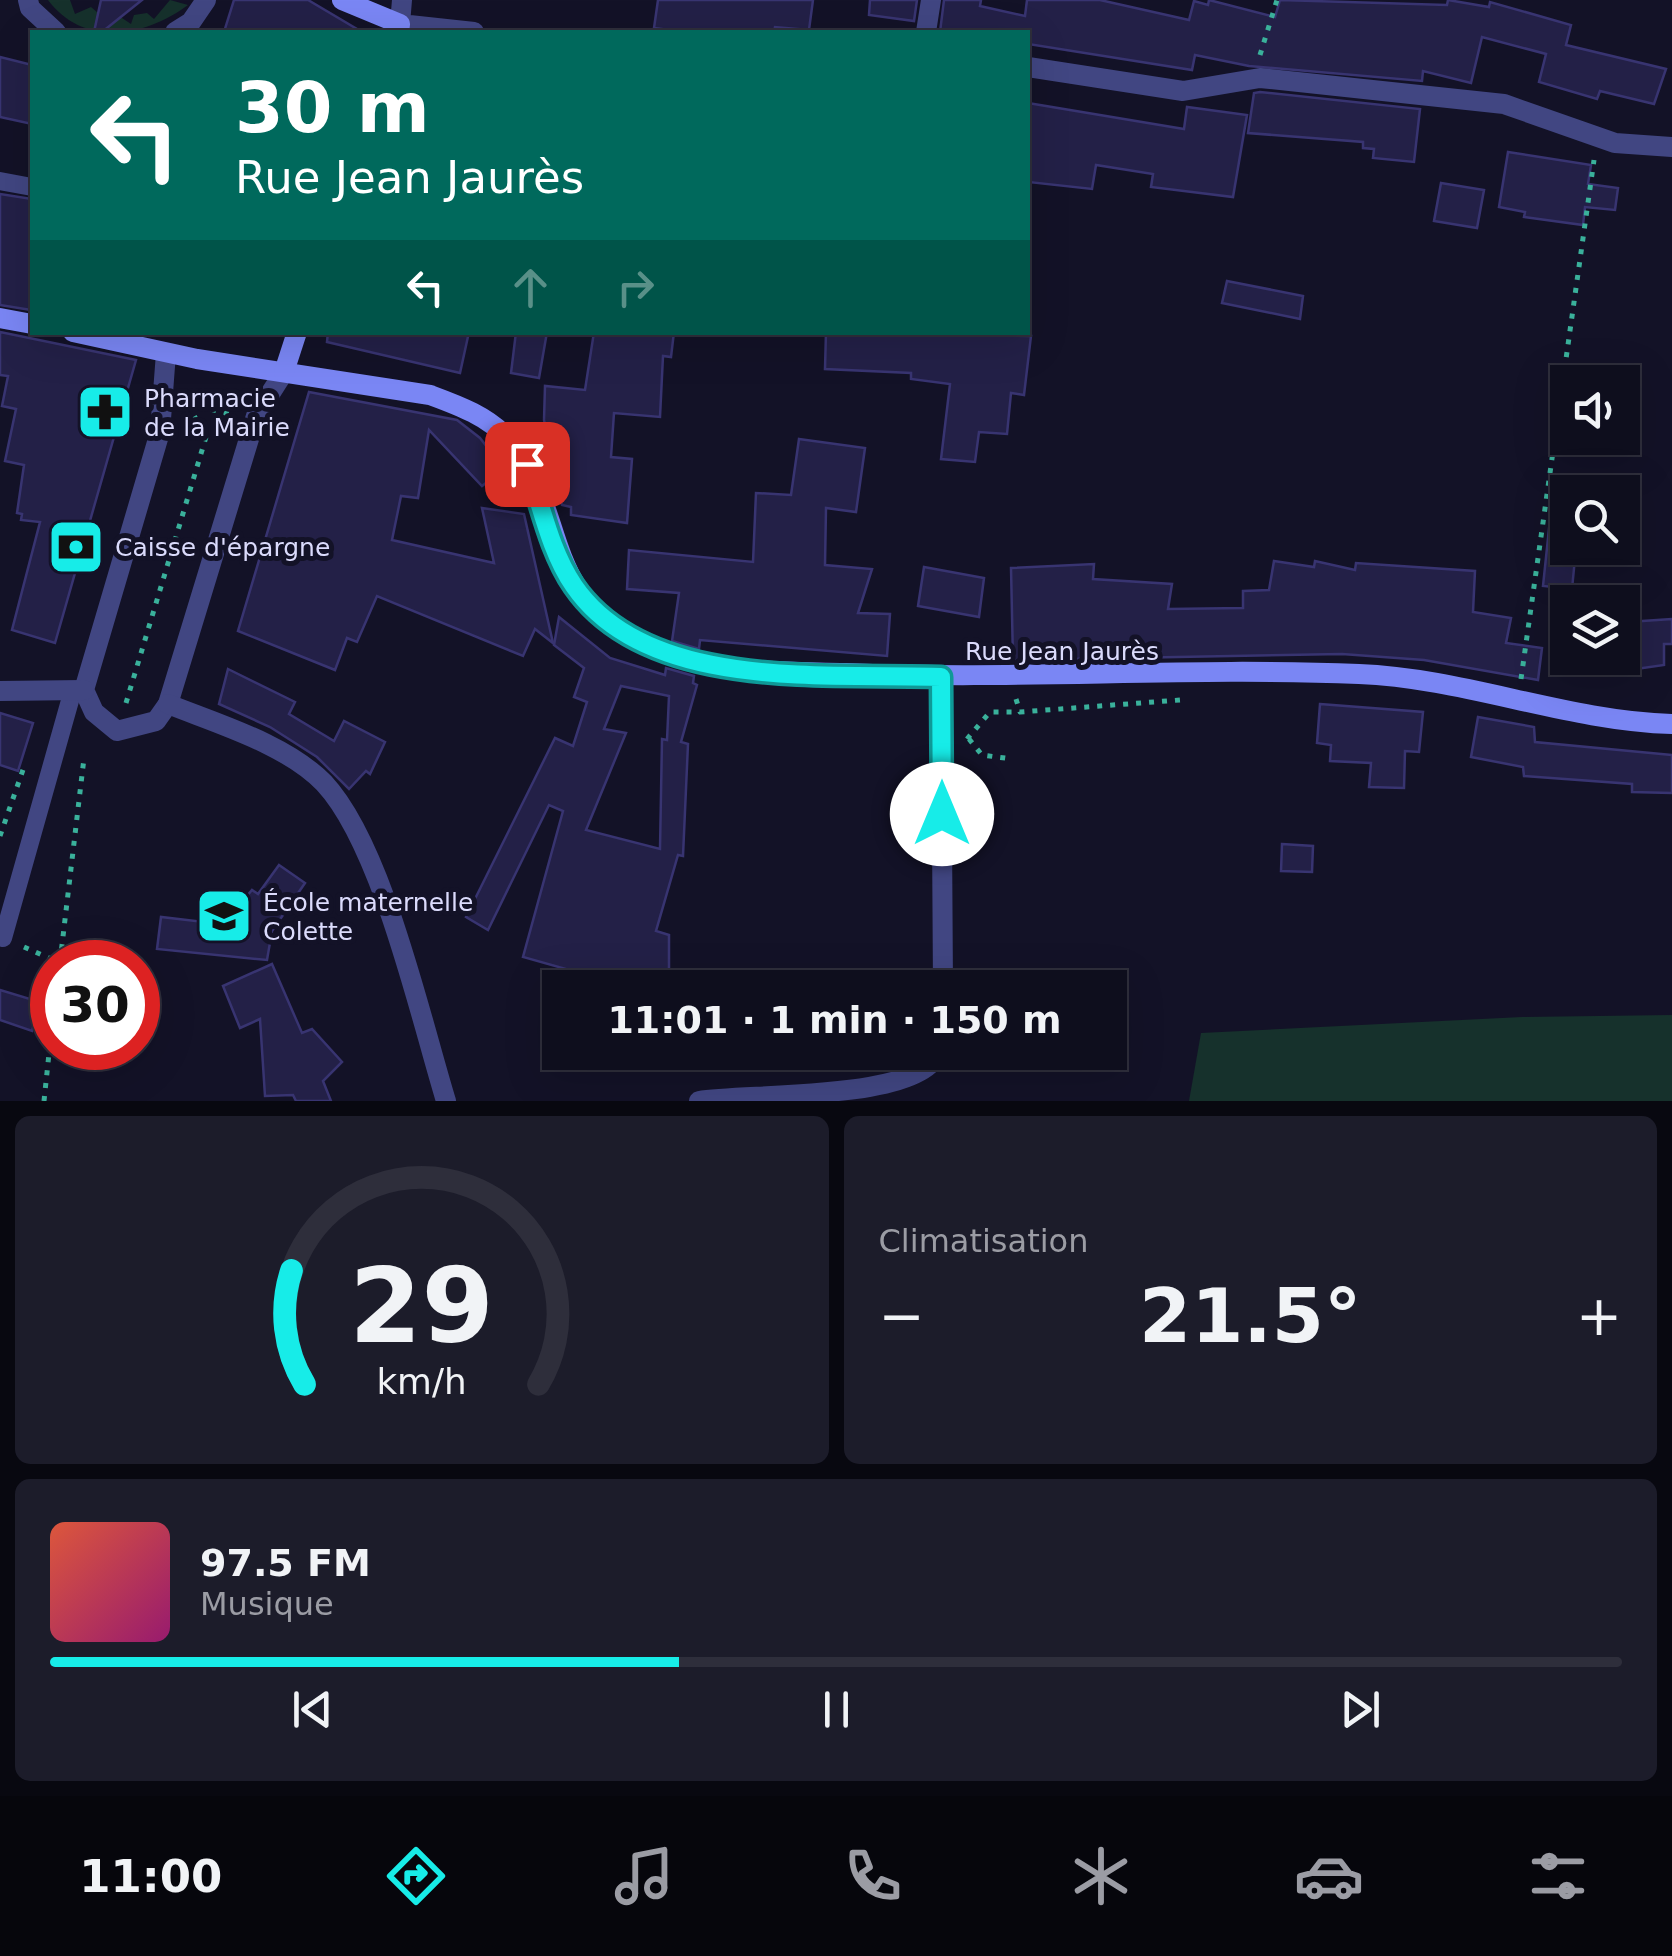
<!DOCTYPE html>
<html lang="fr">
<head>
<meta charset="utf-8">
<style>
	:root { --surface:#0e0e1d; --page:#1c1c2a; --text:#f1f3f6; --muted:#9b9ca4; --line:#2e2e3b; --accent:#17ece8 }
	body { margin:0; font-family:"DejaVu Sans",sans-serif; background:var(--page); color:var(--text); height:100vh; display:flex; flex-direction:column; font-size:38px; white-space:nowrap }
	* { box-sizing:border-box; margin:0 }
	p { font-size:32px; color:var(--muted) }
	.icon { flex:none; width:55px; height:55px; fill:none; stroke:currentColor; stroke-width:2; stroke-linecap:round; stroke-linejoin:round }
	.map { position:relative; height:1101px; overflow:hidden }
	.details { display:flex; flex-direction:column; gap:15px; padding:15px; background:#080810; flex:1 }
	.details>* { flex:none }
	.banner { position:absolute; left:30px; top:30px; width:1000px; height:305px; border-radius:0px; box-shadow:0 10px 40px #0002,0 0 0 2px var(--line); background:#00695c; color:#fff; overflow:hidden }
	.controls { position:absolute; left:1550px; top:365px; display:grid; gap:20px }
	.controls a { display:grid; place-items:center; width:90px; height:90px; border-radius:0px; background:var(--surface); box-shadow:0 10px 40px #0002,0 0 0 2px var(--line); font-size:50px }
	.speed { position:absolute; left:30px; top:940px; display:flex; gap:20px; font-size:50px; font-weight:700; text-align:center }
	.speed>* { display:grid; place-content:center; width:130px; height:130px; border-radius:50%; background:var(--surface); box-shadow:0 10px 40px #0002,0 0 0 2px var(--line); line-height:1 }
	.speed .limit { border:15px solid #d22; background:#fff; color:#111 }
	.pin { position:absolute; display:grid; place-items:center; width:85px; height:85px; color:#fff; margin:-42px; border-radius:20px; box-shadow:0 5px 15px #0006 }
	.me { position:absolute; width:110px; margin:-55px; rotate:0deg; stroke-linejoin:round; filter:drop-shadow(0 0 8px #0008) }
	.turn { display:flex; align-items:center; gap:35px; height:210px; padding:0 40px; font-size:45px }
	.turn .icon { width:130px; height:130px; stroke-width:2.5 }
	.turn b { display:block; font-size:70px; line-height:85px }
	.lanes { display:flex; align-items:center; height:95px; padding:0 40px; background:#0003; justify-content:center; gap:50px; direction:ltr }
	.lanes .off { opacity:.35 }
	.big { font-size:75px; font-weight:700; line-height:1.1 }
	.details .card { flex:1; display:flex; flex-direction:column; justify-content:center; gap:15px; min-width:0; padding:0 35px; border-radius:15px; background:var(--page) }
	.details .dial { align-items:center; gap:0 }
	.dial svg { height:260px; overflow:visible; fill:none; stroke:var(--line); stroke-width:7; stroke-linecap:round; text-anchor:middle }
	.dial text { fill:var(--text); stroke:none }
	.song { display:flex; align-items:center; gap:30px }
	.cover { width:120px; height:120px; border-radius:15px; background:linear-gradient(135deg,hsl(10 70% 55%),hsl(320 70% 35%)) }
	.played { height:10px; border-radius:5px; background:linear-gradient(90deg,var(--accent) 40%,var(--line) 40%) }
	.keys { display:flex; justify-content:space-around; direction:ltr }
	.heat { display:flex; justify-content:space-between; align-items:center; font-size:55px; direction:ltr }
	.details .tiles { flex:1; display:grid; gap:15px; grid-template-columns:1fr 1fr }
	.card:last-child { grid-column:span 2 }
	.trip { position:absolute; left:542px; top:970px; width:585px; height:100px; border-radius:0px; background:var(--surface); box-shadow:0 10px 40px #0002,0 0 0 2px var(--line); font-weight:700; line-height:100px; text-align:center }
	.menu { display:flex; height:160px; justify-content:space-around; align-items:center; background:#06060c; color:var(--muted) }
	.menu .icon { width:70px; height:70px }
	.menu .active { color:var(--accent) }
	.menu b { font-size:45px; color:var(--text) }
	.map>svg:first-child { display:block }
	.green { fill:#16312c }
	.building { fill:#232047; stroke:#383471; stroke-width:2.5; fill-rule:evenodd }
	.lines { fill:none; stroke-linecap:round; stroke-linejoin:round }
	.path { stroke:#3ab19b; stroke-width:5; stroke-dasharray:5 8; stroke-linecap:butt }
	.lane { stroke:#414682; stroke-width:18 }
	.street { stroke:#414682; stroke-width:20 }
	.secondary { stroke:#7a86f4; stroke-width:20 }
	.route-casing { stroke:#0f9997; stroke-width:25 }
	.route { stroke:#17ece8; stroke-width:18 }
	.labels { text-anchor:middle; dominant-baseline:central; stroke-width:10; stroke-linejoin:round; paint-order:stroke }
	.poi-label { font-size:25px; fill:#dbdbfc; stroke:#131227; text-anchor:start }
	.street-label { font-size:25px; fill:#dbdbfc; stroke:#131227 }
</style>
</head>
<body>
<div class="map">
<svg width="1672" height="1101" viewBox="0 0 1672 1101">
	<rect width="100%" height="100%" fill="#131227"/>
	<g class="green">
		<path d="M48 0H70L75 14 91 7 98 13 97 21 113 12 131 24 134 15 147 13 154 19 170 0 188 5C145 37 84 48 48 0Z"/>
		<path d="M1672 1015V1101H1189L1201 1033 1522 1017Z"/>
	</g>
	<g class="building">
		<path d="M101 0H142L102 32H94Z"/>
		<path d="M234 0H308L362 32H224Z"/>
		<path d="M658 0H813L809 30 775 27 774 32H685L654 28Z"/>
		<path d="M870 0H917L914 21 869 15Z"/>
		<path d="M944 0H981L980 6 1025 16 1027 0H1100L1189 20 1194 1 1208 5 1209 0 1275 17 1280 0 1447 5 1448 0 1489 7 1490 2 1571 25 1566 45 1666 69 1654 104 1600 91 1597 99 1539 82 1546 54 1482 37 1471 83 1423 71 1422 81 1249 66 1195 55 1192 70 1028 44V32H940Z"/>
		<path d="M0 57 32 65V124L0 117Z"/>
		<path d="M1260 92 1420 109 1414 162 1373 158 1374 149 1363 148V142L1248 133 1254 93Z"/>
		<path d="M1028 103 1184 129 1187 107 1247 115 1233 197 1151 187 1153 174 1096 165 1092 189 1028 182Z"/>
		<path d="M1508 152 1591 165 1588 184 1618 188 1615 210 1585 207 1583 225 1524 217 1525 212 1499 207Z"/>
		<path d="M1441 183 1484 190 1477 228 1434 221Z"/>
		<path d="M0 194 32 199 31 310 0 305Z"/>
		<path d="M1227 281 1303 296 1300 319 1222 303Z"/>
		<path d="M0 332 136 360 55 643 12 630 40 522 21 520 22 514 17 513 24 465 5 461 16 409 2 406 8 376 0 375Z"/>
		<path d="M328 332H469L460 373 327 342Z"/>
		<path d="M516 332H547L539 378 511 373Z"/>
		<path d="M594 332H674L671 357 663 356 660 417 614 413 611 457 632 459 627 523 571 515V507L562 505 544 420 545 386 585 390Z"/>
		<path d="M826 332 1031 336 1024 395 1011 393 1007 434 979 432 975 462 941 459 950 384 911 379V373L825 369Z"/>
		<path d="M309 392 457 420 480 438 504 469 482 486 429 430 418 498 401 496 392 540 494 563 482 508 524 514 553 643 535 629 523 656 377 596 357 642 347 638 335 670 238 631Z"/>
		<path d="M799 439 865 448 856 512 826 508 825 565 872 569 858 613 890 614 887 656 700 640 699 649 672 641 679 593 627 589 629 550 753 562 756 493 791 495Z"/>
		<path d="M1552 500 1568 501V548H1576L1572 589 1543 586Z"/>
		<path d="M1274 561 1314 567 1315 561 1355 570 1356 563 1475 571 1473 612 1511 618 1506 643 1542 648 1538 680 1424 660 1342 654 1013 660 1011 568 1094 564 1093 579 1172 584 1168 609 1243 608V591L1269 590Z"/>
		<path d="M924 567 984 578 979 617 918 606Z"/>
		<path d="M559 617 610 658 665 675 666 668 694 676 693 683 697 685 681 742 688 744 683 856 678 855 656 931 669 935V988H633L523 957 563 811 549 805 488 930 466 917 555 738 573 746 587 702 574 697 584 668 554 645ZM621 686 669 696 667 740 662 739 660 849 586 830 626 733 604 729Z"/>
		<path d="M1672 619V644H1664V665L1622 671V635H1629L1628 622Z"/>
		<path d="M228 669 295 702 289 714 334 741 344 721 385 742 370 774 366 771 349 789 317 757 270 727 219 704Z"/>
		<path d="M1320 704 1423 712 1419 752 1405 751 1404 788 1369 787 1371 763 1330 761 1331 745 1317 743Z"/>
		<path d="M0 713 33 723 18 771 0 765Z"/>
		<path d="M1478 717 1534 727 1535 742 1672 755V793L1632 792V784L1524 776 1523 767 1471 757Z"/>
		<path d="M1282 844 1313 846 1312 872 1281 871Z"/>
		<path d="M279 865 305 883 272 931 267 960 157 949 161 917 212 923 214 914 234 911 252 890 258 894Z"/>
		<path d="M272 964 302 1033 312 1029 342 1062 323 1081 331 1101H296L293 1095 265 1096 260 1019 240 1028 223 986Z"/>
		<path d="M0 990 40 1002 32 1031 0 1020Z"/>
	</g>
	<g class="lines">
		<g class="path">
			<path d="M1260 55 1277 0"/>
			<path d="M186 403 233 415"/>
			<path d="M188 405 206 437"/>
			<path d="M1521 679 1594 160"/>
			<path d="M1016 699 1020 712 1180 700"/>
			<path d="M126 703 206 437 225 428"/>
			<path d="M967 739 990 712H1020"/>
			<path d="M969 739 982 755 1012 759"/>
			<path d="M0 836 25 764"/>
			<path d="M24 947 58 962"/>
			<path d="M60 962 84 758"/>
			<path d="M44 1101 52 1025"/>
		</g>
		<g class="lane">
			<path d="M0 181 32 187"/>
			<path d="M3 938 73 690"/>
		</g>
		<g class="street">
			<path d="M28 0 30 8 56 32"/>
			<path d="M402 0 400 24 474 32"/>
			<path d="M175 32 191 22 206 0"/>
			<path d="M926 32 931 0"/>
			<path d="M1028 67 1183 91 1260 78 1504 104 1615 143 1672 147"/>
			<path d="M166 353 160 432 84 690 94 712 117 731 156 721 168 704 256 416 284 372"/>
			<path d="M941 677 943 988"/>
			<path d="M0 691 84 690"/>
			<path d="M168 704C218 724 286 744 324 783 382 845 420 1016 446 1101"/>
			<path d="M699 1101C748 1093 924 1101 938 1052"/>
		</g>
		<g class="secondary">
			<path d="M342 0 400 24 399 32"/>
			<path d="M0 318 32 324"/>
			<path d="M73 332 197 359 430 395C457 405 488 416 508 439 568 506 538 590 639 642 701 675 777 671 846 673 1017 680 1188 667 1359 674 1464 678 1567 721 1672 724"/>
			<path d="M284 372 297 332"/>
		</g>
	</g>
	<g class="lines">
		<g class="route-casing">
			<path id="route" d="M527 464C541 504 550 551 574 586 647 692 827 673 941 677L942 814"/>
		</g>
		<use href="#route" class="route"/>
	</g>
	<defs>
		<g id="pharmacy-square" transform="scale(2.875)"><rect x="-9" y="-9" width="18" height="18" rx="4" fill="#17ece8" stroke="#131227"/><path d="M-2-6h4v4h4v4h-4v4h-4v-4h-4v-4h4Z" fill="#111"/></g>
		<g id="bank-square" transform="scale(2.875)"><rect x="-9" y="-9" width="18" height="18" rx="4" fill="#17ece8" stroke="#131227"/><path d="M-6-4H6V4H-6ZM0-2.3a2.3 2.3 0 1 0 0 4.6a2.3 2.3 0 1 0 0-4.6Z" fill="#111"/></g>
		<g id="school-square" transform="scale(2.875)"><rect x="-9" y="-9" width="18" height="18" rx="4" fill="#17ece8" stroke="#131227"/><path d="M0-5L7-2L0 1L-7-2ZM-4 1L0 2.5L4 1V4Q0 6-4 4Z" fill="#111"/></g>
	</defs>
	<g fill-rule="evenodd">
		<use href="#pharmacy-square" x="105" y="412"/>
		<use href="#bank-square" x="76" y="547"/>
		<use href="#school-square" x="224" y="916"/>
	</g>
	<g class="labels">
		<g class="poi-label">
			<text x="144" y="398">Pharmacie<tspan x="144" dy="29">de la Mairie</tspan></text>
			<text x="115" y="547">Caisse d'épargne</text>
			<text x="263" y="902">École maternelle<tspan x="263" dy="29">Colette</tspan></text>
		</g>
		<g class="street-label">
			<text x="1062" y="651">Rue Jean Jaurès</text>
		</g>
	</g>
</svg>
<div class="controls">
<a><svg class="icon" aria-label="sound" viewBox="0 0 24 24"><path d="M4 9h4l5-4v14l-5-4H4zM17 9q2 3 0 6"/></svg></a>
<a><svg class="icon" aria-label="search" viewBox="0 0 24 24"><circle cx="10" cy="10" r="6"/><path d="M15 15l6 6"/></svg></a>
<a><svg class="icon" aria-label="layers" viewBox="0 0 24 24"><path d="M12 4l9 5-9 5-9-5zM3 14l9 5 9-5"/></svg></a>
</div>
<div class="speed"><div class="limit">30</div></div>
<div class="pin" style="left:527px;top:464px;background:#d93025"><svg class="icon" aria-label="arrive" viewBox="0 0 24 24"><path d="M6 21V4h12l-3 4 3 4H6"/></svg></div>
<svg class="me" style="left:942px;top:814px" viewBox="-20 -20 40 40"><circle r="19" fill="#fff"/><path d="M0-13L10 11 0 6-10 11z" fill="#17ece8"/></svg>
<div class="trip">11:01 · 1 min · 150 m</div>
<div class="banner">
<div class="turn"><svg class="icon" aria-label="left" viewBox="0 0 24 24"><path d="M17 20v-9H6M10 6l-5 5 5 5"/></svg><div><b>30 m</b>Rue Jean Jaurès</div></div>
<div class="lanes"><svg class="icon" aria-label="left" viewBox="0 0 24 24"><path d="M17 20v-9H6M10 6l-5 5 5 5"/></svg><svg class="icon off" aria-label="ahead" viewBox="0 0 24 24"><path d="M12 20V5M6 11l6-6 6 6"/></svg><svg class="icon off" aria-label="right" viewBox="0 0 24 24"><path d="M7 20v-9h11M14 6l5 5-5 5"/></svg></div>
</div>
</div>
<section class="details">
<div class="tiles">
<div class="card dial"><svg viewBox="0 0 100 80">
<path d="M14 69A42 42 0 1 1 86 69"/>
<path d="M14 69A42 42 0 0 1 10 34" stroke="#17ece8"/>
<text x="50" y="56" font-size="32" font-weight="700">29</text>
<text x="50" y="72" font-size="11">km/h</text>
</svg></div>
<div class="card"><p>Climatisation</p>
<div class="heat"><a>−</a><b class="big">21.5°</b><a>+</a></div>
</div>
<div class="card">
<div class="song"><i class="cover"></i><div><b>97.5 FM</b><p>Musique</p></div></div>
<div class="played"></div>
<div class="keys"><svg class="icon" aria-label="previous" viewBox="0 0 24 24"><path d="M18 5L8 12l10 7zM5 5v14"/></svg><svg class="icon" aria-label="pause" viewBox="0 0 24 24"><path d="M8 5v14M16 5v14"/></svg><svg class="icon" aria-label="next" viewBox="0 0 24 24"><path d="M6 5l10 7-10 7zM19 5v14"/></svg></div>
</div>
</div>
</section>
<nav class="menu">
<b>11:00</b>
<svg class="icon active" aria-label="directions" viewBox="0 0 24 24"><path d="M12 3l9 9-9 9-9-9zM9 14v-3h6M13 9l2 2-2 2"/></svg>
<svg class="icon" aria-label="music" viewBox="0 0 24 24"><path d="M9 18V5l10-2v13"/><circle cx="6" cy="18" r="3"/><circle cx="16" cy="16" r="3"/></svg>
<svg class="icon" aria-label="phone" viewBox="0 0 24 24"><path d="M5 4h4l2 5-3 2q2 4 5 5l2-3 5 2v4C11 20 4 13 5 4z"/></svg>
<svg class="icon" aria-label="climate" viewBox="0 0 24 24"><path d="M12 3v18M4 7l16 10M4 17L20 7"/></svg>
<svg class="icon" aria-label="car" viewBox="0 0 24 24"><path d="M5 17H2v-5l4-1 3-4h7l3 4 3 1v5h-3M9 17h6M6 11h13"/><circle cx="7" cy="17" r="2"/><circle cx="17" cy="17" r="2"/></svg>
<svg class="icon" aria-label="filters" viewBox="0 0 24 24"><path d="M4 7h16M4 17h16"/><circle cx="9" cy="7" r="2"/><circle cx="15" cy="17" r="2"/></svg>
</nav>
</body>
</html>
